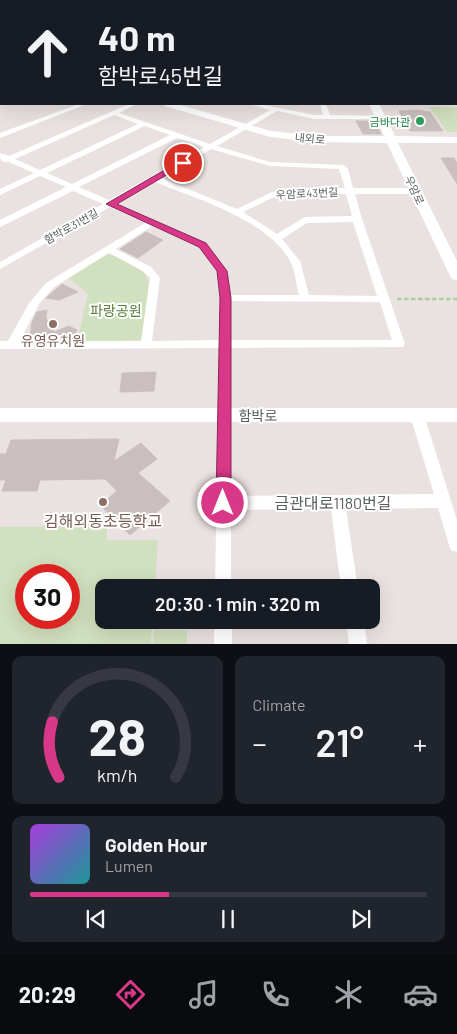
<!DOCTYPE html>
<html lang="en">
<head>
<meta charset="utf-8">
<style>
	:root { --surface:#171b24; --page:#20242c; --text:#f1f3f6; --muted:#9ea1a6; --line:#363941; --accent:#d83887 }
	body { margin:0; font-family:Barlow,"Noto Sans KR",sans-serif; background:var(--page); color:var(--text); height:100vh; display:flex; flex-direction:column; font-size:19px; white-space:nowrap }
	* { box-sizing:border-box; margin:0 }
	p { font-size:16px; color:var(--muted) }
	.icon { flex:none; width:28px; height:28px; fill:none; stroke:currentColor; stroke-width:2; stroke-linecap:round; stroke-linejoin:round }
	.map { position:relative; height:644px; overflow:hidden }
	.drawer { display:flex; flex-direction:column; gap:12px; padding:12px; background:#0d0f14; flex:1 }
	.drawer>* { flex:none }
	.top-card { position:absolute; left:0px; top:0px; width:458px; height:105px; box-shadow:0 5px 20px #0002; background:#171b24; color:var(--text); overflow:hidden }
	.speed { position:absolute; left:15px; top:564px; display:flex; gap:10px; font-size:25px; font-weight:700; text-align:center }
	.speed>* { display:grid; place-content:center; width:65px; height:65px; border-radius:50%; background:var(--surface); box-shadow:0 5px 20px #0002; line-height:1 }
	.speed .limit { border:8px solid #d22; background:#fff; color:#111 }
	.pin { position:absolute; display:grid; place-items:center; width:42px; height:42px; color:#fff; margin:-21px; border:2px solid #fff; border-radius:50%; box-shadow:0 1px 5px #0007 }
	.me { position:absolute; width:55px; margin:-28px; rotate:0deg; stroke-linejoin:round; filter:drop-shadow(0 0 4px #0008) }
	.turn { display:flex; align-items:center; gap:18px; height:105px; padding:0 15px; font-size:22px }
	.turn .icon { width:65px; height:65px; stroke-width:2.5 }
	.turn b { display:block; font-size:35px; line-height:42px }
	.big { font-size:38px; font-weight:600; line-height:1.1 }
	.drawer .card { flex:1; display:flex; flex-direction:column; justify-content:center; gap:8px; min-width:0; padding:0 18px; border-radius:10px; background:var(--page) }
	.drawer .dial { align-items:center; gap:0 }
	.dial svg { height:130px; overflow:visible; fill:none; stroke:var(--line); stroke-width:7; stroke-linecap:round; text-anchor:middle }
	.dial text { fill:var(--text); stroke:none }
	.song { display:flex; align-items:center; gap:15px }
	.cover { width:60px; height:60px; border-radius:8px; background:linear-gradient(135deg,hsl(280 70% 55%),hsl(180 70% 35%)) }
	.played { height:5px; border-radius:2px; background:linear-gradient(90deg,var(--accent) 35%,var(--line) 35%) }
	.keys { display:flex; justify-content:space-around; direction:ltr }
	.heat { display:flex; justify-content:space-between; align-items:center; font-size:28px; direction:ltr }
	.drawer .tiles { flex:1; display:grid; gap:12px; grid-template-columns:1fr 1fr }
	.card:last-child { grid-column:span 2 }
	.trip { position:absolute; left:95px; top:579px; width:285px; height:50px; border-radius:10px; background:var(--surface); box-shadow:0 5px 20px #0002; font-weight:600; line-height:50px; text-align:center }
	.tab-bar { display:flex; height:80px; justify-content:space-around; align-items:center; background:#090b0e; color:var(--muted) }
	.tab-bar .icon { width:35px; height:35px }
	.tab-bar .on { color:var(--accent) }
	.tab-bar b { font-size:22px; color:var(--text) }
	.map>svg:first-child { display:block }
	.green { fill:#d1e0be; fill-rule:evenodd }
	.building { fill:#c8bfbe; stroke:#cec1bf }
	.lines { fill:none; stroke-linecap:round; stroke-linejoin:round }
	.path { stroke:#adcc9f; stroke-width:2.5; stroke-dasharray:4.5 2.5; stroke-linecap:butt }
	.street { fill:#fff; fill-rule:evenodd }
	.secondary { fill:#fff; fill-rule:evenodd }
	.primary { fill:#f7bda8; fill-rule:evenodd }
	.route { fill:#d83887; stroke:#8c2458 }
	.leisure-dot { fill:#2e9e5b; stroke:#fff; stroke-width:2 }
	.education-dot { fill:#8d6e63; stroke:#fff; stroke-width:2 }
	.labels { text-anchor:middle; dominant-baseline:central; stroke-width:4; stroke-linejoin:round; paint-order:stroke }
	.far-leisure-label { font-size:11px; fill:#27864d; stroke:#fff; text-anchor:end }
	.far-street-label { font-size:11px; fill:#595f5f; stroke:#fff }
	.park-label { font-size:14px; fill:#5d7c3b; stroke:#fff }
	.education-label { font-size:14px; fill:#785e54; stroke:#fff }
	.street-label { font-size:14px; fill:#595f5f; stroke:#fff }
	.near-street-label { font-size:16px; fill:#595f5f; stroke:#fff }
	.near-education-label { font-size:16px; fill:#785e54; stroke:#fff }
</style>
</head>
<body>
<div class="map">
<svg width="457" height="644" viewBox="0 0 457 644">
	<rect width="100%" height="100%" fill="#eae2e0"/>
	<g class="green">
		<path d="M429 107H457V132H447Z"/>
		<path d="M113 254 144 273 149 282 147 306H152L154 322 145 340 77 342 88 294 68 277 102 256Z"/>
		<path d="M107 526V540H158L155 587 104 588V620H152L151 644H0V527ZM26 575H69V618H26Z"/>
		<path d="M154 630H187V644H153Z"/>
	</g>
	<g class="building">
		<path d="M416 110 430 112 443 131H410L399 111Z"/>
		<path d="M356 121H375L381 134H363Z"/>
		<path d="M441 158H454L457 163V184Z"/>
		<path d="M146 232 163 240 138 258 120 249Z"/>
		<path d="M62 284 78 292 59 300 46 298Z"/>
		<path d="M47 310 46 317 49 326H54V332L69 326 77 330 74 337H30L32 322 37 312Z"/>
		<path d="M156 372 154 391 120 392 122 373Z"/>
		<path d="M119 439 114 461 141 443 157 459 138 473 170 501 130 535 100 505 117 491 105 479 40 480 37 491H2L6 480H0V454H6L11 440Z"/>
	</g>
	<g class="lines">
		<path class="path" d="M397 299H457"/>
		<g class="street">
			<path d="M218 0H224L225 1H219Z"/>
			<rect x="0" y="5" width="1" height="2"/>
			<path d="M0 31 1 32V34L0 35Z"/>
			<path d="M0 49 1 50V54L0 53Z"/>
			<path d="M79 104H87L0 138V133Z"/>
			<path d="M129 104H137L119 113 210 144 270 110 249 104H260L314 115H323L320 104H326L330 115 383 116 384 117 381 119H314L277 111 217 146 270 162 344 165 348 169 353 188H415L419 191 415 194H355L362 219 405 344 403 347 231 348V496L434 494 410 415 412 411 417 410 422 411 424 415 457 520V552L451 550 449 545 438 508 346 509 358 588H341L331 509 231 510V588H215L219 348 0 349V341H8L29 303 46 283 145 223 110 207 0 269V262L103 204 73 191 0 227V220L66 187 40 176 0 195V189L34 173 9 162H3L0 158V153L9 156ZM114 115 138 124 40 170 15 159ZM145 126 170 135 72 184 47 173ZM177 138 204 147 109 200 79 187ZM211 149 270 166 339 169 345 188H303L272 192 237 209 161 178ZM155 182C195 198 268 220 290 261 295 270 296 284 299 295H230L227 271 205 243 116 204ZM303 194H346L352 216 305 217 277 234 243 212 274 197ZM353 222 377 296 309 295 300 261 282 239 307 223ZM152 226 199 247 217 271 220 298 219 340 152 341 160 278 151 267 116 249ZM109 253 143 271 150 278 141 341H20L39 304 54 287ZM230 301 380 302 392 340H231Z"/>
			<rect x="214" y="620" width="18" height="24"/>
			<path d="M346 620H364L367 644H349Z"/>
		</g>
		<g class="secondary">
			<path d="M318 0H330L331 1H319Z"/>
			<rect x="456" y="21" width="1" height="4"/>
			<path d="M163 104H177L271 131 317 136H384L369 104H379L395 136 457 137V143H398L457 261V280L452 279 450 276 387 143 317 142 270 137 165 106Z"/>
			<rect x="0" y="408" width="457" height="14"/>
		</g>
		<rect class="primary" x="0" y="81" width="1" height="6"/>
	</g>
	<path class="route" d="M180 161 187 163 117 204 206 243 227 271 231 298V503L229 508 223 510 218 508 216 503 220 298 217 271 199 247 106 204Z"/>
	<circle class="leisure-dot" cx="420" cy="121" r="5"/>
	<g class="education-dot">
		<circle cx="53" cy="324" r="5"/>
		<circle cx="103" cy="502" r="5"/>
	</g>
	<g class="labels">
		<g class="far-leisure-label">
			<text x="410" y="121">금바다관</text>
		</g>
		<g class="far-street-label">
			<text transform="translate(310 138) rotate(5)">내외로</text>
			<text transform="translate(415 190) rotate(65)">우암로</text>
			<text transform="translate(307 193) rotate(-3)">우암로43번길</text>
			<text transform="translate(71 226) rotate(-29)">함박로31번길</text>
		</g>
		<g class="park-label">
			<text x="116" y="310">파랑공원</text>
		</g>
		<g class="education-label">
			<text x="53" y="340">유영유치원</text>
		</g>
		<g class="street-label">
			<text x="258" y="415">함박로</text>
		</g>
		<g class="near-street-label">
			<text x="333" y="502">금관대로1180번길</text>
		</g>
		<g class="near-education-label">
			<text x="103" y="520">김해외동초등학교</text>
		</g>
	</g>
</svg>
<div class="speed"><div class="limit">30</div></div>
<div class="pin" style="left:183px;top:163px;background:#d93025"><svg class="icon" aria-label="arrive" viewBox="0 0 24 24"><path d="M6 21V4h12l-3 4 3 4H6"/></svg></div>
<svg class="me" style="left:223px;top:503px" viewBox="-20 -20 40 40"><circle r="17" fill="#d83887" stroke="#fff" stroke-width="3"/><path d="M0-11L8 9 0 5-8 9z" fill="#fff"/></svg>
<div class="trip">20:30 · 1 min · 320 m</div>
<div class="top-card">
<div class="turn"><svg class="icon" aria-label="ahead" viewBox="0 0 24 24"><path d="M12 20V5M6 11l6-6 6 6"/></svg><div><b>40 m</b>함박로45번길</div></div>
</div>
</div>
<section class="drawer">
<div class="tiles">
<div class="card dial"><svg viewBox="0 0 100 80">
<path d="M14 69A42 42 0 1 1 86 69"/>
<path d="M14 69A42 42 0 0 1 10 35" stroke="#d83887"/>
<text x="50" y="56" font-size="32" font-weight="700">28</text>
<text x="50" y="72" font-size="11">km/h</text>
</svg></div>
<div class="card"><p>Climate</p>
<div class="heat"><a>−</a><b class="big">21°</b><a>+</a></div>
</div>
<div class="card">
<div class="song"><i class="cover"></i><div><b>Golden Hour</b><p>Lumen</p></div></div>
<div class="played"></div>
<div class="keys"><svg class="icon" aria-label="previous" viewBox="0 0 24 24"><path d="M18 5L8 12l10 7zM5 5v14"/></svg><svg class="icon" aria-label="pause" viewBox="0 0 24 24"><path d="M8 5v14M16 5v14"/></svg><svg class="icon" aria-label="next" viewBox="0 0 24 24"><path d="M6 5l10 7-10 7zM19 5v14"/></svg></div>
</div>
</div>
</section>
<nav class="tab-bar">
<b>20:29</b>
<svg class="icon on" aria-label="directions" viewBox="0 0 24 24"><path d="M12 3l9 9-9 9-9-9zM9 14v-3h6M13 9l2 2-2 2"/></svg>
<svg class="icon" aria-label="music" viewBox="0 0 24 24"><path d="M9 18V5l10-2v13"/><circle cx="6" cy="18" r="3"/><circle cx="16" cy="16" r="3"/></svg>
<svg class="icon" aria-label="phone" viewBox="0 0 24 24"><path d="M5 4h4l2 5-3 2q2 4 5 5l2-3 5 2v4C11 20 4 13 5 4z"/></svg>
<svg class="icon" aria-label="climate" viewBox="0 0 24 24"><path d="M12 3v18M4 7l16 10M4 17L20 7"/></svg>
<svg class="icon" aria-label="car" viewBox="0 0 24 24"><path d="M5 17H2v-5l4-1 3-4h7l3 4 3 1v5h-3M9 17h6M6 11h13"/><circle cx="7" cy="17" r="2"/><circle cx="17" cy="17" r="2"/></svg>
</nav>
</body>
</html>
